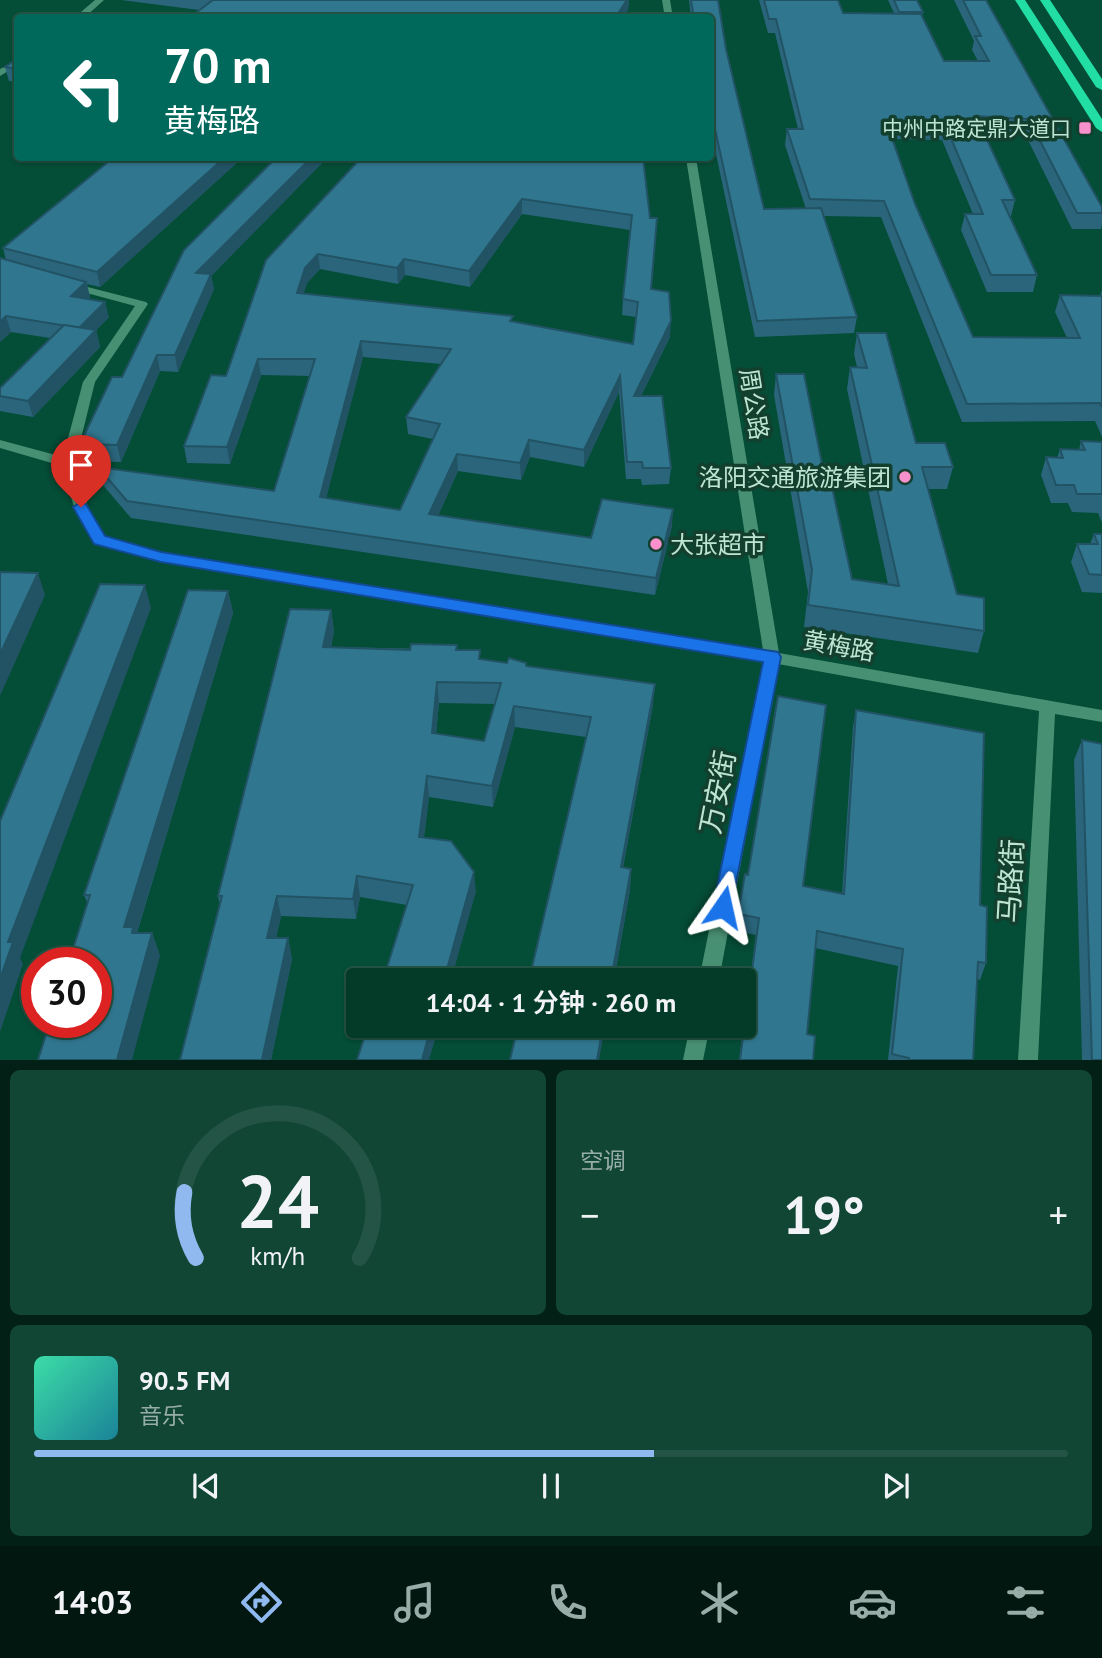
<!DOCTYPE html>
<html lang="zh">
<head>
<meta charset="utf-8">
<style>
	:root { --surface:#033a28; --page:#114534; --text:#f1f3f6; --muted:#97ada8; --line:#245445; --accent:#90b9f0 }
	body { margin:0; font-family:"PT Sans","Noto Sans SC",sans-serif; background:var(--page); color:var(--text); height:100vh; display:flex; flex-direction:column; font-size:26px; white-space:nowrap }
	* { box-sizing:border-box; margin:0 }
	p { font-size:23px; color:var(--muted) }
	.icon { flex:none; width:38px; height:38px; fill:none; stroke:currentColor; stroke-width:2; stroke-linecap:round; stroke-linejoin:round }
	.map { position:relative; height:1060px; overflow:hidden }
	.details { display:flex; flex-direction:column; gap:10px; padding:10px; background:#022016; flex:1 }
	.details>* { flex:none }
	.top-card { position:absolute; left:14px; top:14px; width:700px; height:147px; border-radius:7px; box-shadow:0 2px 5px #0004,0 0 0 2px var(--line); background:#00695c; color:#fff; overflow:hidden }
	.speed { position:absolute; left:21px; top:947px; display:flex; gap:14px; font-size:35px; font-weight:700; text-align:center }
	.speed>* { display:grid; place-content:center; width:91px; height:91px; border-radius:50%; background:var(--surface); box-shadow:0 2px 5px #0004,0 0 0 2px var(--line); line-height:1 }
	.speed .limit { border:10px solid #d22; background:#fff; color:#111 }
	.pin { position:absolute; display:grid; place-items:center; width:60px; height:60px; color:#fff; margin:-72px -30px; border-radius:50% 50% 50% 0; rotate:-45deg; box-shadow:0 0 7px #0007 }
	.pin .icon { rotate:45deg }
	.me { position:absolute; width:77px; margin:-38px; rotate:11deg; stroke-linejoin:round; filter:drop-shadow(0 0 5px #0008) }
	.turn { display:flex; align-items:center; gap:24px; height:147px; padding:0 35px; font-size:32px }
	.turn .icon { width:91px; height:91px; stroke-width:2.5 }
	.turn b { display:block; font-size:49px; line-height:60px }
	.big { font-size:52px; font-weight:600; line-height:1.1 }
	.details .widget { flex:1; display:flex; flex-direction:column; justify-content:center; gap:10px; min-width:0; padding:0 24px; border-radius:10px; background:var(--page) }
	.details .dial { align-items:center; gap:0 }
	.dial svg { height:182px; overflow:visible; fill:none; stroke:var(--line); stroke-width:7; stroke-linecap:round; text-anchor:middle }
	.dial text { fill:var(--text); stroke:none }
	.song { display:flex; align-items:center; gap:21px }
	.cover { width:84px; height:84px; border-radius:10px; background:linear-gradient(135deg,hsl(160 70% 55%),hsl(190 70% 35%)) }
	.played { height:7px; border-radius:4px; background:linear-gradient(90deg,var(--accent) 60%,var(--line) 60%) }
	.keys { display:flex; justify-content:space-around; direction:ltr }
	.heat { display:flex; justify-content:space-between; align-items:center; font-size:38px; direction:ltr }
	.details .tiles { flex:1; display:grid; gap:10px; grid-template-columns:1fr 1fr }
	.widget:last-child { grid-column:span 2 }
	.trip { position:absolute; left:346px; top:968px; width:410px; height:70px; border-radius:7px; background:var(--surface); box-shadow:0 2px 5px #0004,0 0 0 2px var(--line); font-weight:600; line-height:70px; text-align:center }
	.tab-bar { display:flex; height:112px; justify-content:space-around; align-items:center; background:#011710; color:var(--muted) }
	.tab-bar .icon { width:49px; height:49px }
	.tab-bar .on { color:var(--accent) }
	.tab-bar b { font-size:32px; color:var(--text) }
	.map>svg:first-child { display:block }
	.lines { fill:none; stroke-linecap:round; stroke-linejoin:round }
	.minor { fill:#489073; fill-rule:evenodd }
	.primary { fill:#22dea4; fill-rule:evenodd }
	.wall { fill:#2a657b; fill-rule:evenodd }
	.shaded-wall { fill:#225364 }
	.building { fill:#31768f; stroke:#225364; stroke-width:2; fill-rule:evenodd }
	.route { fill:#1a73e8; stroke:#114b97; stroke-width:2 }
	.poi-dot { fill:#f890cc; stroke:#133f2f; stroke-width:2.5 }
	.labels { text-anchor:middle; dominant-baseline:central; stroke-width:7; stroke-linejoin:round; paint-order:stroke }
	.far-poi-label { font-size:21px; fill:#bee5d3; stroke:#133f2f; text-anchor:end }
	.street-label { font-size:24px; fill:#bee5d3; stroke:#133f2f }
	.poi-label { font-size:24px; fill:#bee5d3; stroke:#133f2f; text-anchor:end }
	.near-street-label { font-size:28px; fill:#bee5d3; stroke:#133f2f }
</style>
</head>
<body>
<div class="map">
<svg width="1102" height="1060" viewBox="0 0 1102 1060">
	<rect width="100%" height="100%" fill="#044d36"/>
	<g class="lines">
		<g class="minor">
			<path d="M95 0H104L84 18H74Z"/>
			<path d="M662 0H670L673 18H665Z"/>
			<path d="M18 59V65L0 76V69Z"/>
			<path d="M686 158H696L779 653 1102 710V722L1055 714 1038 1060H1018L1039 711 778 664 719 980H699L763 661 161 562 94 543 74 507 62 466 0 448V440L63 457 83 382 135 306 68 288V284L72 283 146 302 148 304 95 382 75 463 88 507 104 537 161 552 763 650Z"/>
			<path d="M690 1026H710L703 1060H683Z"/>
		</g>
		<g class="primary">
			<path d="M1015 0H1025L1102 119V132L1096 128Z"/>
			<path d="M1040 0H1050L1102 79V90L1096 87Z"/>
		</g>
	</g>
	<g class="wall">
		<path d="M121 0H629L628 10H199Z"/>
		<path d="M689 0H718L726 49 764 209H806L785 145 787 129H798L775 33H768L759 0H838L843 13H894L888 0H917L923 12 922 16 944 61H978L972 50 974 41 954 0H986L1102 207V225L1101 229H1072L1025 134 983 132 1015 200 1011 216H1009L1037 275 1033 292H987L961 230 965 214H973L942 140 893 139 915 204 973 337 1067 338 1055 312 1060 295 1100 296 1102 290V437L1095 421 962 422 881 217 823 216 857 317 854 333 755 337 710 126V18H691Z"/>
		<path d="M18 58V82L9 81 5 67Z"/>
		<path d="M113 158H242L100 287 87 284 90 297 88 299 109 317 96 330 100 347 33 417 0 411V388L50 338 11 332 0 342V258L6 260 3 248Z"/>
		<path d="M276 158H327L211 276 214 289 178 372 160 371 121 462 84 461 80 444 122 377Z"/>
		<path d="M361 158H672V162L643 161 652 289 670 337 641 396 671 468 669 484 642 485 641 479H626L619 392 584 467 530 457 521 480 458 471 438 516 591 538 672 526 655 595 131 518 102 484 98 467 274 491 310 376 261 375 230 464 187 463 184 446ZM522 214 630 230 623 299 622 315 636 317 633 344 513 322 303 294 307 283 320 269 398 284 405 275 470 287ZM363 357 441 364 406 417 408 434 433 439 400 510 326 498Z"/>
		<path d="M857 333 916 443 953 467 947 489H928L957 594 984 631 978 653 804 627 808 592 774 395 776 374 822 464 852 579 888 584 847 389 850 367H857L854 354Z"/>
		<path d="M1081 441 1102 442V523L1098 513 1072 512 1068 503H1051L1041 475 1046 457 1057 458 1060 449 1079 450Z"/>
		<path d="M1094 534H1102V593L1082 592 1071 562 1077 544H1090Z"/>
		<path d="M228 591 233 613 137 933H152L160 956 88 904 84 895Z"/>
		<path d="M331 610 334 631 331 647 480 650V660L507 663H526V666L653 705 623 868 631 869 630 890 614 980 586 737 515 727 493 807 429 797 424 837 476 892 407 905 360 897 356 919 281 916 276 938H288L292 959 271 1060H180L220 905 218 896ZM439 703 495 704 484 741 436 734Z"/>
		<path d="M856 710 980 905 986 963 980 980 977 979 973 1060H888L898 966 815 948 807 1034 813 1060H739L756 935 736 931 745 874 842 894 853 727Z"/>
		<path d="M1082 740 1102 1060H1082L1074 760Z"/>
	</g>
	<g class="shaded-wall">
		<path d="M627 0H629L628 10 624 18H615Z"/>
		<path d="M224 158H242L100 287 97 272Z"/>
		<path d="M311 158H327L211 276 214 289 178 372 175 355 196 273Z"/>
		<path d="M522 199V214L470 287 469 271Z"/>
		<path d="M318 254 320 269 307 283 299 309 297 293 305 268Z"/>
		<path d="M404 259 405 275 398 284 397 268Z"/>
		<path d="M86 282 90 297 75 311 71 296Z"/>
		<path d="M105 302 109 317 83 343 79 328Z"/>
		<path d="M6 316 11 332 0 342V322Z"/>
		<path d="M671 321 670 337 633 412 634 396Z"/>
		<path d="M96 330 100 347 33 417 28 401Z"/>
		<path d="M361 341 363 357 322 514 320 497Z"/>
		<path d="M157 355 160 371 121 462 117 445Z"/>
		<path d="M258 359 261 375 230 464 227 447Z"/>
		<path d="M620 376 619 392 584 467V450Z"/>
		<path d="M529 440 530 457 521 480 520 463Z"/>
		<path d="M457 454 458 471 431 531 429 514Z"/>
		<path d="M673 509 672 526 655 595 656 578Z"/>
		<path d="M38 573 45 595 0 696V654Z"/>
		<path d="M145 585 151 608 20 958 23 964 0 1032V979L8 942Z"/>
		<path d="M228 591 233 613 136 935 124 927Z"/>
		<path d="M331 610 334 631 327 668 323 647Z"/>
		<path d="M437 682 439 703 434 754 432 733Z"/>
		<path d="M655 684 653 705 619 888 621 867Z"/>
		<path d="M514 706 515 727 493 807 492 786Z"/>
		<path d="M427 776 429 797 421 857 419 837Z"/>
		<path d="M631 869 630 890 614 980H611Z"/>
		<path d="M474 872 476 892 451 980H444Z"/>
		<path d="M357 876 360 897 356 919 353 899Z"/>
		<path d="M277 896 281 916 272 958 267 938Z"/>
		<path d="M152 933 160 956 132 1060H117Z"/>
		<path d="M288 938 292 959 271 1060H262Z"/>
		<path d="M431 1026H439L429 1060H422Z"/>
		<path d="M603 1026H605L599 1060H597Z"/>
	</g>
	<g class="building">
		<path d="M213 0H627L615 18H189Z"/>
		<path d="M691 0H718L726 49 764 209 821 208 857 317 757 321 710 106V18H694Z"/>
		<path d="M764 0H838L843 13 921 14 944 61H989L975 36H981L963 0H986L1102 207V213H1077L1029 119 976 116 1015 200H1002L1037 275H991L965 214H983L945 124H887L915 204 973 337 1080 338 1060 295 1102 296V407L1100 403 967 404 884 201 810 199 787 129H803L776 19H769Z"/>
		<path d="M894 0H917L923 12H899Z"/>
		<path d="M18 58V69L5 67Z"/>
		<path d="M113 158H224L97 272 3 248Z"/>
		<path d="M276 158H311L196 273 211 274 175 355H157L117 445 80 444 112 377H122L184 250Z"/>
		<path d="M361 158H643L650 218H657L651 289 669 292 671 321 634 396H662L671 468H643L642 462H627L620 376 584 450 529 440 520 463 457 454 429 514 591 538 602 499 673 509 656 578 127 501 98 467 274 491 315 359H258L227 447 184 446 211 375 226 376 266 260ZM522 199 632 215 623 299 638 302 633 344 510 321 513 316 297 293 305 268 318 254 397 268 404 259 469 271ZM361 341 451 349 406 417 440 424 400 510 320 497Z"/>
		<path d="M0 258 86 282 71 296 105 302 79 328 6 316 0 322Z"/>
		<path d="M64 325 96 330 28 401 0 396V388Z"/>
		<path d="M857 333H886L916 443H945L953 467H922L957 594 984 598V631L808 605 812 570 776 374H804L822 464H827L852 579 899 586 850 367 867 368Z"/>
		<path d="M1081 441 1102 442V494H1077L1074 485H1056L1046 457 1063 458 1060 449 1085 450Z"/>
		<path d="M1094 534H1102V575L1089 574 1077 544H1098Z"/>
		<path d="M0 572 38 573 0 654Z"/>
		<path d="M100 584 145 585 8 942H13L0 979V821Z"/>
		<path d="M188 590 228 591 124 927H133L132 933H152L117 1060H38L50 1022H96V962H69L90 895H84Z"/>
		<path d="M290 609 331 610 323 647 410 650 411 644 457 645 456 650H480L479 659 507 663 509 658 526 663V666L655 684 621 867 631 869 611 980H529L591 717 514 706 492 786 427 776 419 837 451 841 474 872 444 980H383L413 885 357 876 353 899 277 896 267 938H288L262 1060H180L222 896H218ZM437 682 501 683 484 741 432 733Z"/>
		<path d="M778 696 826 705 803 886 844 894 856 710 984 733 980 905 987 907 986 963 978 962 973 1060H909V1058L892 1054 903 949 817 931 807 1034 815 1036 813 1060H740L759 918 738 914 745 874 748 875Z"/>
		<path d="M1082 740 1102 744V1060H1092Z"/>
		<path d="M368 1026H431L422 1060H357Z"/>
		<path d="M518 1026H603L597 1060H510Z"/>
	</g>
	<path class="route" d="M81 502 86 504 105 536 161 552 778 652 781 657 730 913 723 916 716 913 713 907 763 662 161 562 94 544 73 507Z"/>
	<g class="poi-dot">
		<rect x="1078" y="121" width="14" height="14" rx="3.5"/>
		<circle cx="905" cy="477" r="7"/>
		<circle cx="656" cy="544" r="7"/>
	</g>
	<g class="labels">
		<g class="far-poi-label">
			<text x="1071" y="128">中州中路定鼎大道口</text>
		</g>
		<g class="street-label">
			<text transform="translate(754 404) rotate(81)">周公路</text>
			<text transform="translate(839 646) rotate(10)">黄梅路</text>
		</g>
		<g class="poi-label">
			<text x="891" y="477">洛阳交通旅游集团</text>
			<text x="670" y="544" text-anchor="start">大张超市</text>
		</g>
		<g class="near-street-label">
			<text transform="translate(717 792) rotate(-79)">万安街</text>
			<text transform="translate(1010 881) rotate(-87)">马路街</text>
		</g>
	</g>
</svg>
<div class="speed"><div class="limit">30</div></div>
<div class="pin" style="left:81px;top:507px;background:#d93025"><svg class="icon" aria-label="arrive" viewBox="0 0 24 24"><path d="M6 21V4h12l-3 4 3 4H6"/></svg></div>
<svg class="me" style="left:723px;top:907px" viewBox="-20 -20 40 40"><path d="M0-17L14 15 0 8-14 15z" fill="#1a73e8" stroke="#fff" stroke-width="4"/></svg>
<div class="trip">14:04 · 1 分钟 · 260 m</div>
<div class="top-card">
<div class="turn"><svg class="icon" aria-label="left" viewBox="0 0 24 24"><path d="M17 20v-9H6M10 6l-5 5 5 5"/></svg><div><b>70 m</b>黄梅路</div></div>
</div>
</div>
<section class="details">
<div class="tiles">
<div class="widget dial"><svg viewBox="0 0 100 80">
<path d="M14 69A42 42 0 1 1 86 69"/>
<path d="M14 69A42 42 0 0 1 9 40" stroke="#90b9f0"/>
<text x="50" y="56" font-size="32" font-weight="700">24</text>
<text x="50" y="72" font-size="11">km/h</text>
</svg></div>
<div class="widget"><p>空调</p>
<div class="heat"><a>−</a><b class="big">19°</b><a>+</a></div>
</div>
<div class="widget">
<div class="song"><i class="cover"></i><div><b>90.5 FM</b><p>音乐</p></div></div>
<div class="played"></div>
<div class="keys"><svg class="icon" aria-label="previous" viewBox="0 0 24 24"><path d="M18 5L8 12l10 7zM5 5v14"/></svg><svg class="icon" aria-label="pause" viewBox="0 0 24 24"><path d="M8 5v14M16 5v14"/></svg><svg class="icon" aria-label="next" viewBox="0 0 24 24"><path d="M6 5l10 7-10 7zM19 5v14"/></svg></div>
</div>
</div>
</section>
<nav class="tab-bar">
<b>14:03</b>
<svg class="icon on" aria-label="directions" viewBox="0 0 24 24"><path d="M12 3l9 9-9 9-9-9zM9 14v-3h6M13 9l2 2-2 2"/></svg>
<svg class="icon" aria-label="music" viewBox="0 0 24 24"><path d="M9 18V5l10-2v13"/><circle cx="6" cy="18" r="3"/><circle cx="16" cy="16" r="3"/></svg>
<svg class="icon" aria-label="phone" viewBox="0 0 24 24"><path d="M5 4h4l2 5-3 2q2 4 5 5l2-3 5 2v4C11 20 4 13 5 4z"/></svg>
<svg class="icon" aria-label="climate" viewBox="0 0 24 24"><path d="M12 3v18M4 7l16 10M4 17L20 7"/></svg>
<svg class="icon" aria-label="car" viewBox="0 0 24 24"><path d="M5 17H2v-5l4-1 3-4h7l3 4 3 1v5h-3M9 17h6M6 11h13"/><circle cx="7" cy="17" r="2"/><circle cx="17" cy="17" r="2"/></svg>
<svg class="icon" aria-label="filters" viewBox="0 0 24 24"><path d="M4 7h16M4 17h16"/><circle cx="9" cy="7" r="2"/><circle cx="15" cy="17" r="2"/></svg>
</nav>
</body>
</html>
